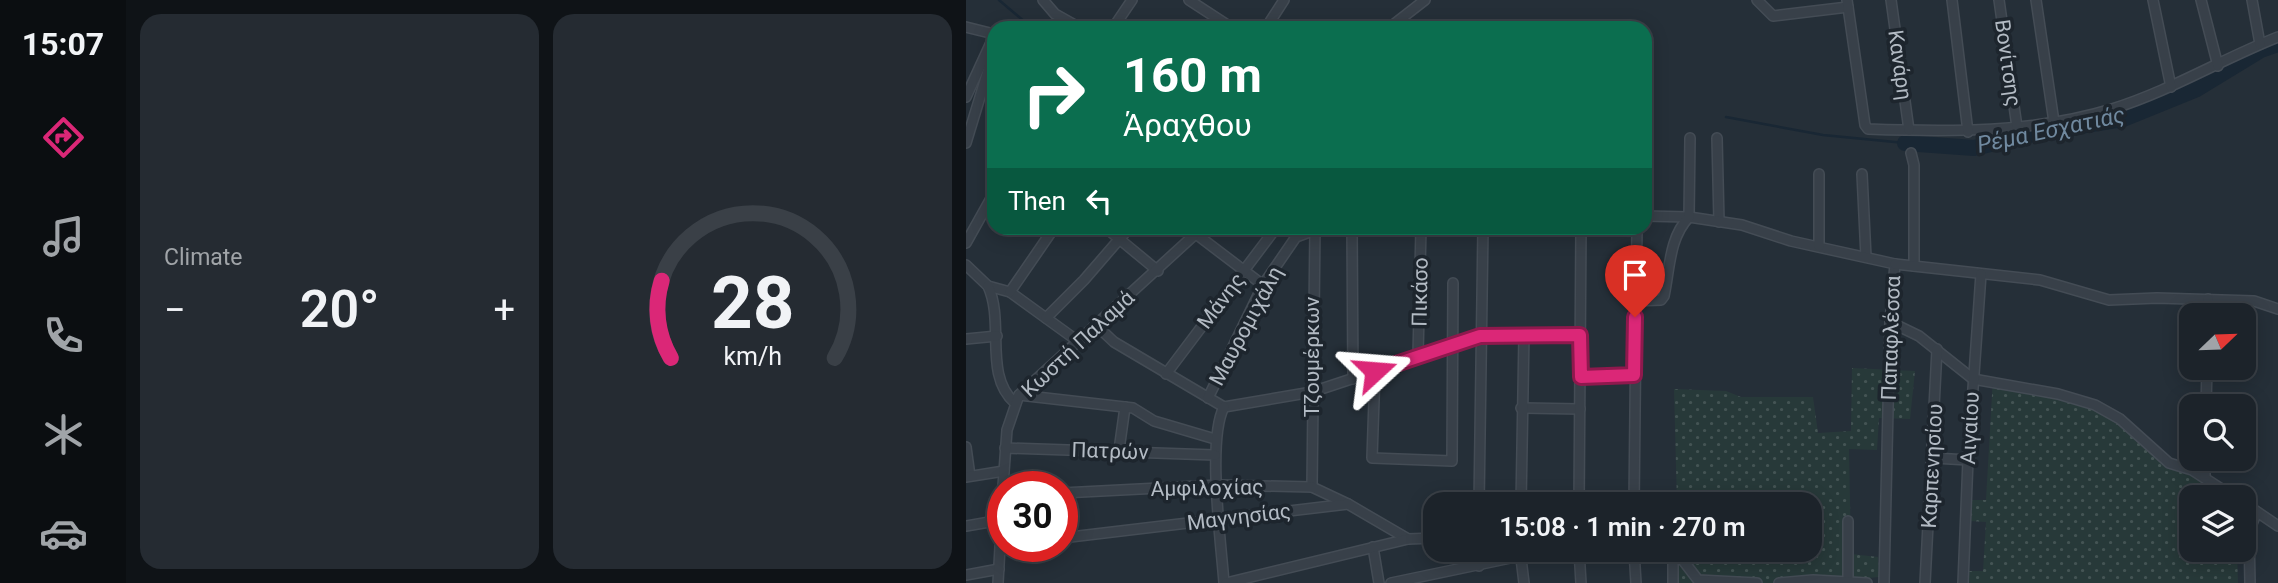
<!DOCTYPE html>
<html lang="en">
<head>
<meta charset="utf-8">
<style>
	:root { --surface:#1c232a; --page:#252b32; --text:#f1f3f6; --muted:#a0a4a8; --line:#3a4047; --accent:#db2777 }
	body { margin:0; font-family:Roboto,sans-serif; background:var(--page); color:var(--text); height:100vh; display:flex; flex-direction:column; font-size:26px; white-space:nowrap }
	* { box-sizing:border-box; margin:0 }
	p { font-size:23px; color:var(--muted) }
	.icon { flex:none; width:38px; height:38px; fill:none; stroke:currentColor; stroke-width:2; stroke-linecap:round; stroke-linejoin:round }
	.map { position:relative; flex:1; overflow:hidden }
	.details { display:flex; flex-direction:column; gap:14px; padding:14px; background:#0f1317; width:840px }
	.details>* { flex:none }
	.top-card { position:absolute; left:21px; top:21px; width:665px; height:214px; border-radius:21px; box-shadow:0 4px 18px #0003,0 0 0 2px var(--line); background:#0b6e4f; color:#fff; overflow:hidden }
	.needle { width:46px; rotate:67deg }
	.fabs { position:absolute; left:1213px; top:303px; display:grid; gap:14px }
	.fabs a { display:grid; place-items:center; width:77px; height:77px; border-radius:14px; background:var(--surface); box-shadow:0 4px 18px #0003,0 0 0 2px var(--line); font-size:35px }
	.speed { position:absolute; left:21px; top:471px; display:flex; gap:14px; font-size:35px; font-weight:700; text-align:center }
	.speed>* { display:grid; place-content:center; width:91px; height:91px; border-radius:50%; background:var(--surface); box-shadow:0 4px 18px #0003,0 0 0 2px var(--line); line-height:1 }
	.speed .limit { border:10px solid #d22; background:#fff; color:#111 }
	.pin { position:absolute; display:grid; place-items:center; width:60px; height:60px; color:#fff; margin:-72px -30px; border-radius:50% 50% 50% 0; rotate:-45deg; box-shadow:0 0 7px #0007 }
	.pin .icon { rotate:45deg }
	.me { position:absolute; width:77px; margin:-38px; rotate:71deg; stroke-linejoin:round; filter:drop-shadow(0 0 5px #0008) }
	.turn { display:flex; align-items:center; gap:24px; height:147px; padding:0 21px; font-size:32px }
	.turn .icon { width:91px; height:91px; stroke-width:2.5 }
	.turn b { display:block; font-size:49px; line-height:60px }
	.then { display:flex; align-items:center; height:66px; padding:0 21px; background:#0003; gap:14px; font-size:26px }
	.big { font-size:52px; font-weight:600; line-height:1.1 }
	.details .widget { flex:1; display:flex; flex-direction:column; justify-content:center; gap:10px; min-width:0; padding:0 24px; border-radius:21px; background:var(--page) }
	.details .dial { align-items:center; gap:0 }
	.dial svg { height:182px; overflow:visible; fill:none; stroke:var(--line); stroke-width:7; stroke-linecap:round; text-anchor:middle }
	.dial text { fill:var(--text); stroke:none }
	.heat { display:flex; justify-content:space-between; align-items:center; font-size:38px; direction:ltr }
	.details .tiles { flex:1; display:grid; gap:14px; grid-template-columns:repeat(2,1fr) }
	.trip { position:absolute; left:457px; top:492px; width:399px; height:70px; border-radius:21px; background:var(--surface); box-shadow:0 4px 18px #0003,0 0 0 2px var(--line); font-weight:600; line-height:70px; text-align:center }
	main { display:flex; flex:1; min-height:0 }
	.menu { display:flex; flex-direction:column; width:126px; justify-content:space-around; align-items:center; background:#0b0e11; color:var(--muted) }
	.menu .icon { width:49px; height:49px }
	.menu .active { color:var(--accent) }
	.menu b { font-size:32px; color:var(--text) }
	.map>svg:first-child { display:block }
	.grass { fill:url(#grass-dots) }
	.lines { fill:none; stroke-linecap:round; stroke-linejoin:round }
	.stream { stroke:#192734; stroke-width:2.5 }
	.river { stroke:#192734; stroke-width:16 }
	.minor-casing { stroke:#444c55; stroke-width:12 }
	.minor { stroke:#384049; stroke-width:9 }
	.route-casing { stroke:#8e194d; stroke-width:18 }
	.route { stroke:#db2777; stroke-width:12 }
	.labels { text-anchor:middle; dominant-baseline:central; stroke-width:7; stroke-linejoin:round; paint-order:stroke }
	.street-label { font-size:21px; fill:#b3bbc4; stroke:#1d252d }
	.water-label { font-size:23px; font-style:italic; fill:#70899f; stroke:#1d252d }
</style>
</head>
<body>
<main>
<nav class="menu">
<b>15:07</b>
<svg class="icon active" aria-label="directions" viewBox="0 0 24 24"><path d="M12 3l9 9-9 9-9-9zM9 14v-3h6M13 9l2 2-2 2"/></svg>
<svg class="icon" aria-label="music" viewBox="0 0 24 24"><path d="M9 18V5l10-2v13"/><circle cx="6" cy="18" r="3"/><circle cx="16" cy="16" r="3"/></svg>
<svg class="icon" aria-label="phone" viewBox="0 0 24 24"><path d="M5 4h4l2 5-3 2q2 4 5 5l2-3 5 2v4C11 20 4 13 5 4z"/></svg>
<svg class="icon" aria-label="climate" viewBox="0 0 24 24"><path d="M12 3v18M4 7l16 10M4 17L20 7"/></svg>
<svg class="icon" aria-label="car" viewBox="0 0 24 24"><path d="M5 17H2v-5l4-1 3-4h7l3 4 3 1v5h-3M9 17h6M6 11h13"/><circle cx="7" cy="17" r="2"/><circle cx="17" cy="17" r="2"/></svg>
</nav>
<section class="details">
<div class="tiles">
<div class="widget"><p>Climate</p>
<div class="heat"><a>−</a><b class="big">20°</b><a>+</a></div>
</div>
<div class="widget dial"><svg viewBox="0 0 100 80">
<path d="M14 69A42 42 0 1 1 86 69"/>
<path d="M14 69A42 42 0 0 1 10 35" stroke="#db2777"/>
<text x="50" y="56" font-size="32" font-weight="700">28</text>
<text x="50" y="72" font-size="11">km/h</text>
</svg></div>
</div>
</section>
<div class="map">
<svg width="1312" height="583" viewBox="0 0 1312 583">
	<defs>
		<pattern id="grass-dots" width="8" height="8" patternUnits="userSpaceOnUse" patternTransform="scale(1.75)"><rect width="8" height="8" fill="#273939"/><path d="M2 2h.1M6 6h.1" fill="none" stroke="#445454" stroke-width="1.8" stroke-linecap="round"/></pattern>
	</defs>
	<rect width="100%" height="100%" fill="#252f38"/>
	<g class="grass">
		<path d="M886 368 949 371 944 419 913 418 911 450 883 449 885 554 912 557 913 577 902 578V583H713L712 550H844V504H711L708 389 760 391 775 397H847L852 433 885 431Z"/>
		<path d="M1027 377 1099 392 1134 405 1203 459 1216 463 1218 473 1237 481 1236 497H1225V550H1271L1272 583H1000L1001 571H1017L1020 522 1004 521 1005 500H1020Z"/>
	</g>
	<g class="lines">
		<g class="stream">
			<path d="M33 0 66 28"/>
			<path d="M760 117 857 135 939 143"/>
		</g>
		<path class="river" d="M939 143 1008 148 1076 132 1157 119 1231 89 1295 50 1312 44"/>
		<g class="minor-casing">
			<g id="minor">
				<path d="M77 0 89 14 114 28"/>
				<path d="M223 0 266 28"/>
				<path d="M791 0 807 16 882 7"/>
				<path d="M881 0 899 125 902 129C984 132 1067 133 1146 109 1204 91 1256 59 1312 37"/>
				<path d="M925 0 943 130"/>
				<path d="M986 0 1002 132"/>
				<path d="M1033 0 1051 127"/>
				<path d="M1070 0 1088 122"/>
				<path d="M1187 0 1205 87"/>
				<path d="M1235 0 1252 66"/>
				<path d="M1286 0 1294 44"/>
				<path d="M0 27 28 34"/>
				<path d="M147 28 166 0"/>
				<path d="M300 28 318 0"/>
				<path d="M423 28 459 0"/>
				<path d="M0 97 28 36"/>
				<path d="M751 138 753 222"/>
				<path d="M0 143 28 51"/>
				<path d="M945 153 948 165V266"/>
				<path d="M896 174 900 257"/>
				<path d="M679 216 723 217 776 225 825 241 929 264 924 322 918 583"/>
				<path d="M140 228 192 271"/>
				<path d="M386 228 387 379"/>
				<path d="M230 234 297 285"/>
				<path d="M0 243 28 193"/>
				<path d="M853 246V174"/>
				<path d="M929 264 1074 280 1143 300 1191 298 1288 301 1312 309"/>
				<path d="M0 265 22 286 44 292 113 342"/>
				<path d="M22 286C39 323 17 375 49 403"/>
				<path d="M44 292 88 228"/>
				<path d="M669 301 695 300 698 296C704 268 703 238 723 217L724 138"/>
				<path d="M1241 315 1242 299"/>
				<path d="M80 318 118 280 163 228"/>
				<path d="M924 322 953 336 1007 379 1092 394 1129 405 1154 419 1203 463 1226 470 1268 497"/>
				<path d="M131 326 148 342 258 407 346 392 515 336 614 335"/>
				<path d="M0 339 31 336"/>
				<path d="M452 356 455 228"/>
				<path d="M409 371 406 458 486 461 487 283"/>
				<path d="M200 374 310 228"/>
				<path d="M615 377 668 375"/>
				<path d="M53 395 167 408 188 421 249 439"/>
				<path d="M242 398 297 285 330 237 349 230"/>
				<path d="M1240 406 1241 368"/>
				<path d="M258 407C241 440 255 542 258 583"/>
				<path d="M555 408 614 409"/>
				<path d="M0 447 4 476"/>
				<path d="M39 448 249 455"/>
				<path d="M153 450 159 407"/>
				<path d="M968 458 1002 460"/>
				<path d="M0 477 38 471"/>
				<path d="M1239 478V458"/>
				<path d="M37 486 41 430 53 395 236 228"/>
				<path d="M346 487 349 228"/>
				<path d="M96 493 252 485 346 487 382 504"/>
				<path d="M1278 503 1312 526"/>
				<path d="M513 504 517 228"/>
				<path d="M555 504 558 335"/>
				<path d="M613 504 615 228"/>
				<path d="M668 504 671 228"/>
				<path d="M882 521V583"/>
				<path d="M0 526 35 520"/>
				<path d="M96 538 382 504 442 539"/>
				<path d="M407 547 413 583"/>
				<path d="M512 550 513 566"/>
				<path d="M554 550 558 583"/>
				<path d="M613 550 615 583"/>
				<path d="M668 550 670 583"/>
				<path d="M707 550V583"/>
				<path d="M709 550 732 580 791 583"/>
				<path d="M0 575 33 569"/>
				<path d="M32 583 37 493"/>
				<path d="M260 583 442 539 469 538"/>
				<path d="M425 583 554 556 651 550"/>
				<path d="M813 583 847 580 901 583"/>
				<path d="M959 583 971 349"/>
				<path d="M997 583 1002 460 1015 274"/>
				<path d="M1284 583 1283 531 1291 512"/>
			</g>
		</g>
		<use href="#minor" class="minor"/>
	</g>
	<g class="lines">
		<g class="route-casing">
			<path id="route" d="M409 371 514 336 614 335 615 377 668 375 669 317"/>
		</g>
		<use href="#route" class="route"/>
	</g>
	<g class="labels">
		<g class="street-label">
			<text transform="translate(1042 63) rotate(82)">Βονίτσης</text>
			<text transform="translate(934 65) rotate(82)">Κανάρη</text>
			<text transform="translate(454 292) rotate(-89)">Πικάσο</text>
			<text transform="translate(255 301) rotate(-53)">Μάνης</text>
			<text transform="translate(280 326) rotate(-62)">Μαυρομιχάλη</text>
			<text transform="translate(925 338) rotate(-88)">Παπαφλέσσα</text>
			<text transform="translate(112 344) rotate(-43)">Κωστή Παλαμά</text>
			<text transform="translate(346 357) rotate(-90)">Τζουμέρκων</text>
			<text transform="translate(1004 428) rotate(-87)">Αιγαίου</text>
			<text transform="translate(144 451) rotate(2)">Πατρών</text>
			<text transform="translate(966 466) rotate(-87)">Καρπενησίου</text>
			<text transform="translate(241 488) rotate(-1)">Αμφιλοχίας</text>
			<text transform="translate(273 517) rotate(-7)">Μαγνησίας</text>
		</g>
		<g class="water-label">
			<text transform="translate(1085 130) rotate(-12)">Ρέμα Εσχατιάς</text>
		</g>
	</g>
</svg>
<div class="fabs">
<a><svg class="needle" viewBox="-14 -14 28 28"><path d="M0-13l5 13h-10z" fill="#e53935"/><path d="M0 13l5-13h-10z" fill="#a0a4a8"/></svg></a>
<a><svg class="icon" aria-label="search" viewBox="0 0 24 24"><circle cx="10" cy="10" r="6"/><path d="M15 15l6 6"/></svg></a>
<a><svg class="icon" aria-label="layers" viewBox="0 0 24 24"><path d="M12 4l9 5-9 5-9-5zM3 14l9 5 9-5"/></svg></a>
</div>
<div class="speed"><div class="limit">30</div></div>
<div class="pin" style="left:669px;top:317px;background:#d93025"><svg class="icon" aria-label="arrive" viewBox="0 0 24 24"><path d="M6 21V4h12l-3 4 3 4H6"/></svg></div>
<svg class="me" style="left:409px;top:371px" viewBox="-20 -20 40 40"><path d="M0-17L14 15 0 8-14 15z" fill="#db2777" stroke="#fff" stroke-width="4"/></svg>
<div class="trip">15:08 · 1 min · 270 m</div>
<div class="top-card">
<div class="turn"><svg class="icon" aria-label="right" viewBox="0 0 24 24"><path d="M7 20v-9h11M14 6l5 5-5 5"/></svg><div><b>160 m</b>Άραχθου</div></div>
<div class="then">Then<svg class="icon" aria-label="left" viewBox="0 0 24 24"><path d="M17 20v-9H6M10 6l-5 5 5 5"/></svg></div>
</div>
</div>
</main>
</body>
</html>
